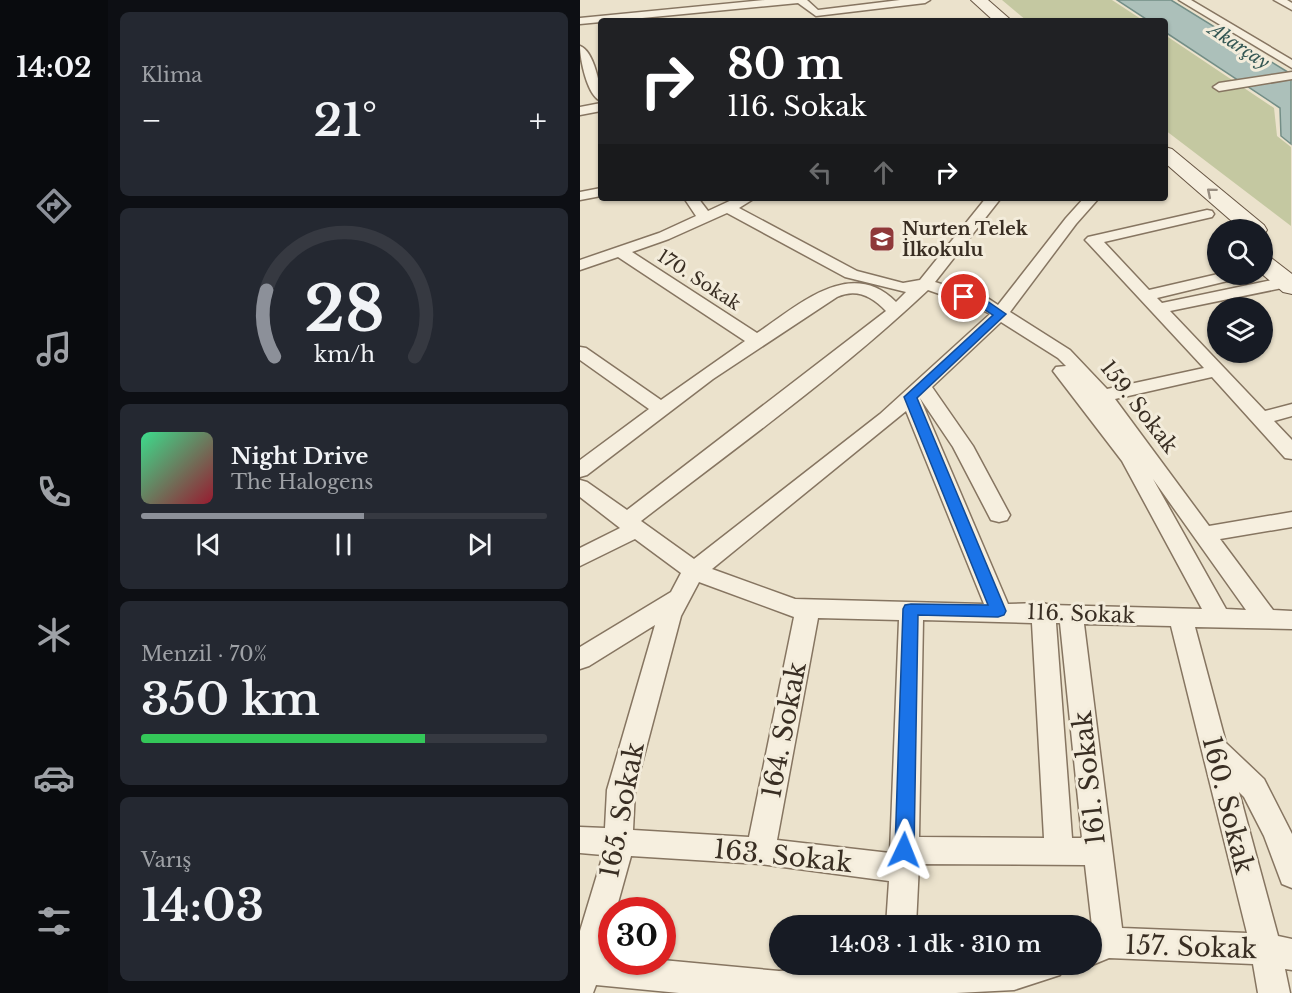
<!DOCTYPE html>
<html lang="tr">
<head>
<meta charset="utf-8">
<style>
	:root { --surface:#171b24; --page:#242831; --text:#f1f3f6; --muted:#9ea1a6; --line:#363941; --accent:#8c9099 }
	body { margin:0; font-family:"Libre Baskerville",serif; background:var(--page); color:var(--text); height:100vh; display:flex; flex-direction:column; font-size:22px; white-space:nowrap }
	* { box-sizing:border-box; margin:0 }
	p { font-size:20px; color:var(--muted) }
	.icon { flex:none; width:33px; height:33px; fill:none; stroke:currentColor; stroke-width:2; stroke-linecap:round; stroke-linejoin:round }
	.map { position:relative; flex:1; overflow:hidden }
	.panel { display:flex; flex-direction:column; gap:12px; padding:12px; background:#0d0f14; width:472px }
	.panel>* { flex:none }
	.top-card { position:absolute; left:18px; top:18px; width:570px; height:183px; border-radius:6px; box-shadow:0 2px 4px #0004; background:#202124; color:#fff; overflow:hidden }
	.tools { position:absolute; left:627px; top:219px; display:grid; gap:12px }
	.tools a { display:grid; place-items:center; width:66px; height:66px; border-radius:50%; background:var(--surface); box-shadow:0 2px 4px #0004; font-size:30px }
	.speed { position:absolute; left:18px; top:897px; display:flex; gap:12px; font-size:30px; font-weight:700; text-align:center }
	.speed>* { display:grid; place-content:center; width:78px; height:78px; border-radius:50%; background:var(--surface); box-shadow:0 2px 4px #0004; line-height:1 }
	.speed .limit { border:9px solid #d22; background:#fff; color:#111 }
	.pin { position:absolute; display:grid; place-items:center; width:51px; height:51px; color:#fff; margin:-26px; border:3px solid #fff; border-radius:50%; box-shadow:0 2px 6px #0007 }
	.me { position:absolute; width:66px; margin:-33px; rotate:2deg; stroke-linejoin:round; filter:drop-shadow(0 0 4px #0008) }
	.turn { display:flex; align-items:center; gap:21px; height:126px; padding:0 30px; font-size:27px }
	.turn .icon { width:78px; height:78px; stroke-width:2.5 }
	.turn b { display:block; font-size:42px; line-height:51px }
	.lanes { display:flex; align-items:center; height:57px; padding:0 30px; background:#0003; justify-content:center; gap:30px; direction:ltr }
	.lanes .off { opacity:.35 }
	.big { font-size:45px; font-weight:600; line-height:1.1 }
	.panel .widget { flex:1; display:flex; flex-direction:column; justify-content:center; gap:9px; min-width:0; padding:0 21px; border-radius:9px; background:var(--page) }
	.panel .dial { align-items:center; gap:0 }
	.dial svg { height:156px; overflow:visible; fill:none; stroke:var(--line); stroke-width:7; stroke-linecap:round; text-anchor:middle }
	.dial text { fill:var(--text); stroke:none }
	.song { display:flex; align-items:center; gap:18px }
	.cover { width:72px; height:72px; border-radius:9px; background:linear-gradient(135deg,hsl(150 70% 55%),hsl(350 70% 35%)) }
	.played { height:6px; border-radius:3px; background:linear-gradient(90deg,var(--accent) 55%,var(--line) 55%) }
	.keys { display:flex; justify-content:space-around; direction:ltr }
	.heat { display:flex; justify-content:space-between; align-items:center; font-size:33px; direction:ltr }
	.charge { height:9px; border-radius:4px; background:linear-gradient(90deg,#34c759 70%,var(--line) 0) }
	.trip { position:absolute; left:189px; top:915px; width:333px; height:60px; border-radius:30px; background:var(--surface); box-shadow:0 2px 4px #0004; font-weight:600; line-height:60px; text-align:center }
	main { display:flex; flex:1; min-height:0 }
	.menu { display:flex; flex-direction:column; width:108px; justify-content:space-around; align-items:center; background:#090b0e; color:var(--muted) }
	.menu .icon { width:42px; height:42px }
	.menu .current { color:var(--accent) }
	.menu b { font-size:27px; color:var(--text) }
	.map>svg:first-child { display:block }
	.green { fill:#c4c8a1 }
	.water { fill:#acc0ba; stroke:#738e87; stroke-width:1.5 }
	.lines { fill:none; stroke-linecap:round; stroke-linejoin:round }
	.street-casing { stroke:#867561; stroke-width:3 }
	.secondary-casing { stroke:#685644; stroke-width:2 }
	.street { fill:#f6efdf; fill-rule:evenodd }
	.secondary { fill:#f6efdf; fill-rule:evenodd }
	.oneway { stroke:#988e81 }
	.route { fill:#1a73e8; stroke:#114b97; stroke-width:1.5 }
	.labels { text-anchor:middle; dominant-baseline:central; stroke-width:6; stroke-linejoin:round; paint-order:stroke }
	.far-water-label { font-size:18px; font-style:italic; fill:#345754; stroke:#f3ecdb }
	.far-poi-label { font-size:18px; font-weight:bold; fill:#392e23; stroke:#f3ecdb; text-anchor:start }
	.far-street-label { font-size:18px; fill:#392e23; stroke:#f3ecdb }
	.street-label { font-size:21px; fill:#392e23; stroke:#f3ecdb }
	.near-street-label { font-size:26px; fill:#392e23; stroke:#f3ecdb }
</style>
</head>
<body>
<main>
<nav class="menu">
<b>14:02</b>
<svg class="icon current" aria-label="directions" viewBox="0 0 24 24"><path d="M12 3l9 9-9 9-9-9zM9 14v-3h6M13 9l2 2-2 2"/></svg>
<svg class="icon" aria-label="music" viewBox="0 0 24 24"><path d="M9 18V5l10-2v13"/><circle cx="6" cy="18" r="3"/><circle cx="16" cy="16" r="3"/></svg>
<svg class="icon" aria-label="phone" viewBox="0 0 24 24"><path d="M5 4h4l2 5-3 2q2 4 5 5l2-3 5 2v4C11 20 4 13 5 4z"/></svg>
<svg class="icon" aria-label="climate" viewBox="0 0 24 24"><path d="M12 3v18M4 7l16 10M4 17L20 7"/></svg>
<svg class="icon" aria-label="car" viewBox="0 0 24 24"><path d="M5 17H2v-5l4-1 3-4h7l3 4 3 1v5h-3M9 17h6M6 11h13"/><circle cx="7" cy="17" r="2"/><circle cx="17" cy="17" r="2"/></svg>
<svg class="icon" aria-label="filters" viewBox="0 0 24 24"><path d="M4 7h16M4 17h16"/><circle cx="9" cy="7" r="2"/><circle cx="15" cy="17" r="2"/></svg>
</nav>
<section class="panel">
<div class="widget"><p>Klima</p>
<div class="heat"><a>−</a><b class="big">21°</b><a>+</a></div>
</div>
<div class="widget dial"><svg viewBox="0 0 100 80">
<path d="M14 69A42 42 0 1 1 86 69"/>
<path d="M14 69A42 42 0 0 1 10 35" stroke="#8c9099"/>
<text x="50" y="56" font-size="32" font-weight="700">28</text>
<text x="50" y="72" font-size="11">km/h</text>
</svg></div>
<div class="widget">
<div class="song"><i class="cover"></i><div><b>Night Drive</b><p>The Halogens</p></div></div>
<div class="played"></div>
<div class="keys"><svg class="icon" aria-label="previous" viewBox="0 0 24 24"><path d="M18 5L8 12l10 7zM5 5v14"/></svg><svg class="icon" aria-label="pause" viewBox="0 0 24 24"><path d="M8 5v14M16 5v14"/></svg><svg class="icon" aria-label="next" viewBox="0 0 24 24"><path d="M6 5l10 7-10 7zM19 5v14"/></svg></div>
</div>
<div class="widget"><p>Menzil · 70%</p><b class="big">350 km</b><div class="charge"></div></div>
<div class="widget"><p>Varış</p><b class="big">14:03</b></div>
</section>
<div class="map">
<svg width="712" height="993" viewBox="0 0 712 993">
	<rect width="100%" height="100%" fill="#ebe2cc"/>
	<g class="green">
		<path d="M422 0H532L564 21H447Z"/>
		<path d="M585 35 694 108 697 136 711 147V226L585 130Z"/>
	</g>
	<path class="water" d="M537 0H591L711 74V144L701 136 700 108 585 32V21H569Z"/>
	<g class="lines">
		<g class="street-casing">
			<g id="street">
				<path d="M185 0H227L238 10 320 0H350L345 3 236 16 218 3 0 24V18Z"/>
				<path d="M599 0H611L712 60V68Z"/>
				<path d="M694 0H707L712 3V10Z"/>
				<path d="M0 46C14 51 21 87 21 101 7 96 0 59 0 46Z"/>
				<path d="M712 72V79L639 91 633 87 639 83Z"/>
				<path d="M21 103V111L0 115V107Z"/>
				<path d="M21 188V196L0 200V192Z"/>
				<path d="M104 198H118L128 211 156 198H175L159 208 277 271 323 283 340 280 406 198H421L355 282 409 299 418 305 486 218 504 198H519L496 224 430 312 490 350 527 389 624 368 508 243 505 240 508 237 627 210 632 211 634 214 632 217 524 242 569 290 638 274H666L664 277 577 298 582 303 706 277 712 278V286L590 311 685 411 712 404V416L694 421 712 440V459L705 458 632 377 535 399 629 526 712 512V527L640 539 693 610 712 611V629L615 627 646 743 684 779 712 834V888L702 884 684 836 664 797 659 792 698 936 712 939V970L705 969 710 993H678L673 964 529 958 512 965 510 964H512V926L505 865 339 864 336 926H306L309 881 180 864 51 856 36 910H32V928L24 954 32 955V962L82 960 199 971 320 964H484L480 975 434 990 376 993H99L16 985 13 993H0V931L23 855 0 853V827L25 828 27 790 75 625 9 666 0 669V647L91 592 101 573 55 539 0 566V548L40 528 0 497V480L7 482 47 510 306 311C292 296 276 288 257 297L133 379 7 475 0 477V460L69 409 0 360V347L6 348 81 400 165 341 38 257 0 270V260L79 233 116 216ZM147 213 265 277 326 292 316 302C270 256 218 306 177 333L52 252 89 239ZM348 290 397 307 410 314 300 414 114 559 61 521C158 446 259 374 348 290ZM421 322 478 358 486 366 476 367 473 371 542 461 622 609 470 605 463 603 428 604 340 398 373 447 411 520 419 522 427 520 430 515 393 446 352 387ZM326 411 404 604 215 599 132 569ZM573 479 666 610 646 609ZM119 582 214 617 169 837 53 830 55 790 101 616ZM238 618 319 620 310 853 197 840ZM343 620 452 623 464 838 339 837ZM476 623H480L502 838H492ZM504 624 591 626 667 933 542 928Z"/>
			</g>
		</g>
		<g class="secondary-casing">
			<g id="secondary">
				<path d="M391 0H408L432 21H414Z"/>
				<path d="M585 147 592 149 684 225 687 230 684 235 682 230H662L585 163Z"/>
				<path d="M682 255 690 257 712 274V294L703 292 682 274Z"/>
			</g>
		</g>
		<use href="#street" class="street"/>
		<use href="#secondary" class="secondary"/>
	</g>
	<defs><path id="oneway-chevron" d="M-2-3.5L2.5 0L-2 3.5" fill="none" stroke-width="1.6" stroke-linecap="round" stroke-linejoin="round" transform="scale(1.5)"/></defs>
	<use class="oneway" href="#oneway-chevron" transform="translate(631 192) rotate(-140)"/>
	<path class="route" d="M384 294 407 301 426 314 337 398 426 611 424 615 418 617 338 615 334 850 331 857 324 859 318 857 315 850 323 609 325 605 331 604 408 605 324 397 413 315 399 306 380 299 378 297Z"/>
	<defs>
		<g id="school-square" transform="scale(1.35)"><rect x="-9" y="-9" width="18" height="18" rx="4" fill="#8f3839" stroke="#f3ecdb"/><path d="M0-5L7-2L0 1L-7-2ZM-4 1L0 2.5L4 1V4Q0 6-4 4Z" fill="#fff"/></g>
	</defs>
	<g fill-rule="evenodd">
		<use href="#school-square" x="302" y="239"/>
	</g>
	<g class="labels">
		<g class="far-water-label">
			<text transform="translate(659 46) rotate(33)">Akarçay</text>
		</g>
		<g class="far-poi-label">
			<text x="322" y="229">Nurten Telek<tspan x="322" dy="21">İlkokulu</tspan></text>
		</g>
		<g class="far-street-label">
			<text transform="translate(119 280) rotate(33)">170. Sokak</text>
		</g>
		<g class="street-label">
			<text transform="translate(559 407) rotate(52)">159. Sokak</text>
			<text transform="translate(501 614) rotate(2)">116. Sokak</text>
		</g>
		<g class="near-street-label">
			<text transform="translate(204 730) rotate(-79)">164. Sokak</text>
			<text transform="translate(509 778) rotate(-96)">161. Sokak</text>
			<text transform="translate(648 805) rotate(76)">160. Sokak</text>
			<text transform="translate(42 810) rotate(-79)">165. Sokak</text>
			<text transform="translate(203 856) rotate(6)">163. Sokak</text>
			<text transform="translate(611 947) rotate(2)">157. Sokak</text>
		</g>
	</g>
</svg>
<div class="tools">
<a><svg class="icon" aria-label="search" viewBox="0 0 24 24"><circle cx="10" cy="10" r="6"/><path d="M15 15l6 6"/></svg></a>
<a><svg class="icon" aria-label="layers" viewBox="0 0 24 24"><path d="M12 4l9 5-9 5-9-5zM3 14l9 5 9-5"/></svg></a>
</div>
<div class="speed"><div class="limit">30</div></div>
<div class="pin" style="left:384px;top:297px;background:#d93025"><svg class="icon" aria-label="arrive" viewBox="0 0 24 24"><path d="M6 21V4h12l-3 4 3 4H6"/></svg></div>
<svg class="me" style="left:324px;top:850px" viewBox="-20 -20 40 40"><path d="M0-17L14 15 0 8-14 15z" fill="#1a73e8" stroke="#fff" stroke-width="4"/></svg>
<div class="trip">14:03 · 1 dk · 310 m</div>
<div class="top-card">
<div class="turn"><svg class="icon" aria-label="right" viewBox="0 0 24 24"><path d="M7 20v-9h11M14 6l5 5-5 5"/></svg><div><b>80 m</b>116. Sokak</div></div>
<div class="lanes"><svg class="icon off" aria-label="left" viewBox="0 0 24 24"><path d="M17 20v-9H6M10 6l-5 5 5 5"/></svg><svg class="icon off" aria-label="ahead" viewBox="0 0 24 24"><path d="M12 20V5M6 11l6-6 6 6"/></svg><svg class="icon" aria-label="right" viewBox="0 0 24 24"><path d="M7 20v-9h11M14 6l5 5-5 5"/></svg></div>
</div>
</div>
</main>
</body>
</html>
